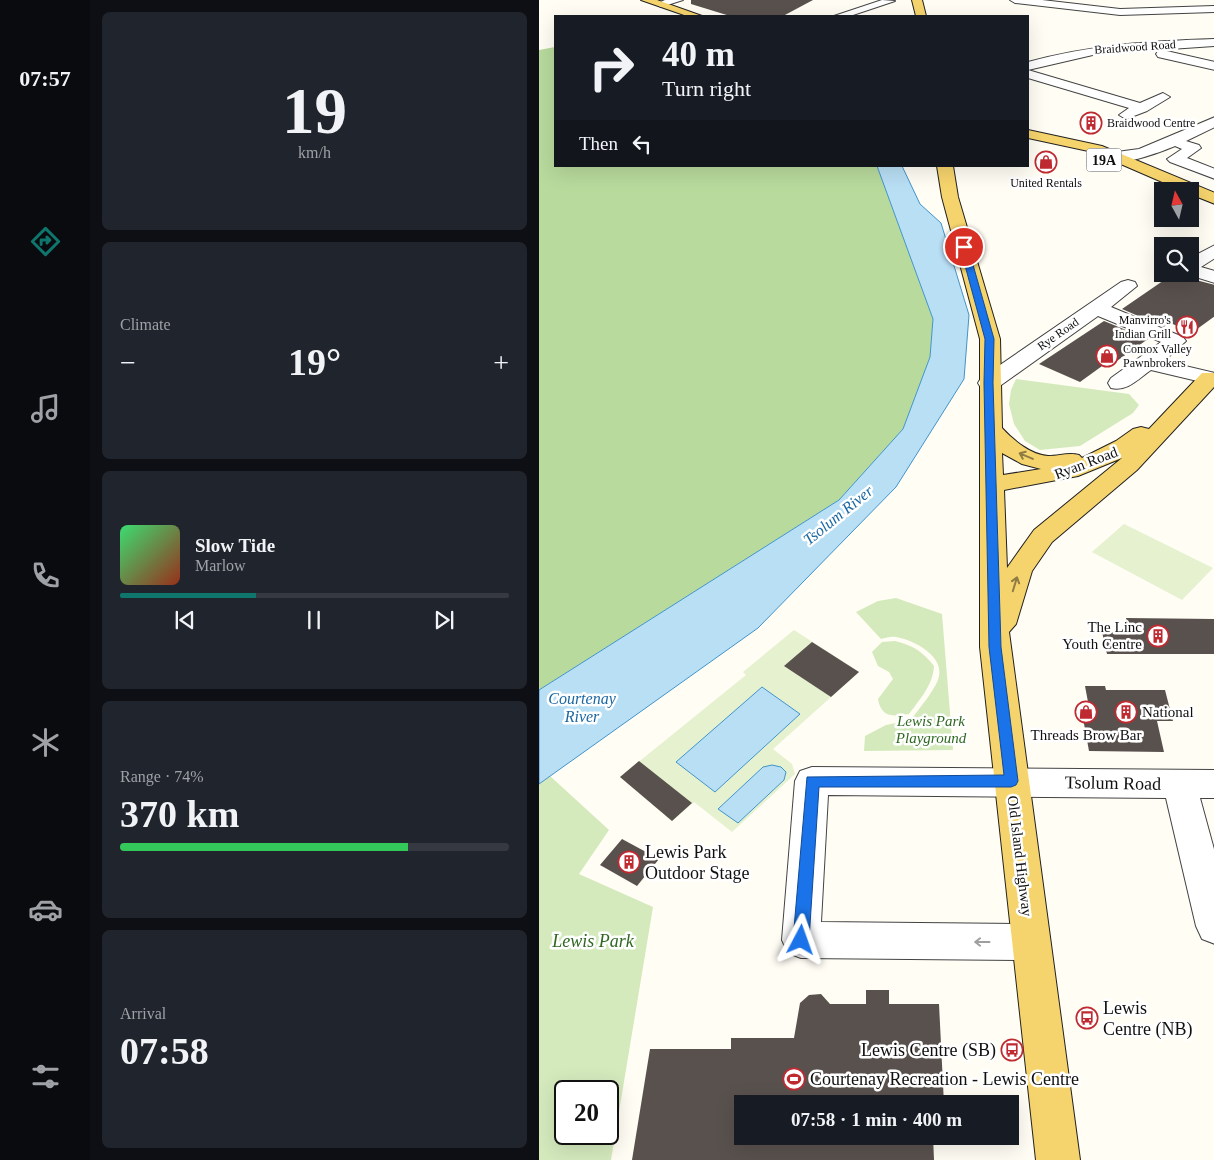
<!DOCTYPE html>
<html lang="en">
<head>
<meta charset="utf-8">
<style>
	:root { --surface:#171b24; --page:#20242c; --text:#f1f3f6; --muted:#9ea1a6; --line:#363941; --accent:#0f766e }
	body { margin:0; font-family:Georgia,serif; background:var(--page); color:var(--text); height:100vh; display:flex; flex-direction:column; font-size:19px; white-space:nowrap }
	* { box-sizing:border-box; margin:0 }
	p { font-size:16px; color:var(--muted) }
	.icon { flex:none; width:28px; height:28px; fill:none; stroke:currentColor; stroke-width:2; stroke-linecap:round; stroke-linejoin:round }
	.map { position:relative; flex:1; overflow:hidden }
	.sheet { display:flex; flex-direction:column; gap:12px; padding:12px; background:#0d0f14; width:449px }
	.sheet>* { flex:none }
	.banner { position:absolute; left:15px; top:15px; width:475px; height:152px; border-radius:0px; box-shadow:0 5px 20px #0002; background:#171b24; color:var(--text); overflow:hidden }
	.needle { width:32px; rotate:352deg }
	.tools { position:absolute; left:615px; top:182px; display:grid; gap:10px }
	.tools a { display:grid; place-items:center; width:45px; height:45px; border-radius:0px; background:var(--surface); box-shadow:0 5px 20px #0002; font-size:25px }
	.speed { position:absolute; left:15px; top:1080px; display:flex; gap:10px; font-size:25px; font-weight:700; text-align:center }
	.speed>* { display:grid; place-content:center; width:65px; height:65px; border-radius:50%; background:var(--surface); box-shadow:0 5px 20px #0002; line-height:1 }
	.speed .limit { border:2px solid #111; border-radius:8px; background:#fff; color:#111 }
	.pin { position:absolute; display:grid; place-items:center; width:42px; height:42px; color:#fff; margin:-21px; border:2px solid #fff; border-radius:50%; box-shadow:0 1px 5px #0007 }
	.me { position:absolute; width:55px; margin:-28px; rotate:4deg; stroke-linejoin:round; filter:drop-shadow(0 0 4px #0008) }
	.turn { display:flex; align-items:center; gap:18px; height:105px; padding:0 25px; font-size:22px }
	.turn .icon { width:65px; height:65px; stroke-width:2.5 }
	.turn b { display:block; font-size:35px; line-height:42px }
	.then { display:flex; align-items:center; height:48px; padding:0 25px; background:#0003; gap:10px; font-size:19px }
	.big { font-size:38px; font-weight:700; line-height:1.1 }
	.sheet .tile { flex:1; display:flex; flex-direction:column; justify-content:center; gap:8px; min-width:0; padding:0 18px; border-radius:8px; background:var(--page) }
	.sheet .dial { align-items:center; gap:0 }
	.dial b { font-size:65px; line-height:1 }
	.song { display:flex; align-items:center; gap:15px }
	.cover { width:60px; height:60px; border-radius:8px; background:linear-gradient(135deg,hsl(140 70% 55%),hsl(10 70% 35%)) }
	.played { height:5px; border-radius:2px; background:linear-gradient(90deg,var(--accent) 35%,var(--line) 35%) }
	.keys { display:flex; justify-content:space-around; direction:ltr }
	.heat { display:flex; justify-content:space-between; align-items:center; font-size:28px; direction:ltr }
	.charge { height:8px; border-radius:4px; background:linear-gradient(90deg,#34c759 74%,var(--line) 0) }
	.trip { position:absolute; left:195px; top:1095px; width:285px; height:50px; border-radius:0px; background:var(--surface); box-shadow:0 5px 20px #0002; font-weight:700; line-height:50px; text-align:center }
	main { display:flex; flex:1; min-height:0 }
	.dock { display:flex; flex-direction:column; width:90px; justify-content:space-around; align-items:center; background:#090b0e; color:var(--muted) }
	.dock .icon { width:35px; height:35px }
	.dock .current { color:var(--accent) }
	.dock b { font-size:22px; color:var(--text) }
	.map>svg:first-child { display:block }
	.green { fill:#d4eabd; fill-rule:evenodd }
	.forest { fill:#b8da9d }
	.pitch { fill:#e5f1cf }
	.water { fill:#b9dff5; stroke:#4194cb }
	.building { fill:#59514d }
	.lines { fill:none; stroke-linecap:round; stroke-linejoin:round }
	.minor-casing { stroke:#434343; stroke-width:2 }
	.major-casing { stroke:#212121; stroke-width:2 }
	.minor { fill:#fff; fill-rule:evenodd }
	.major { fill:#f6d46d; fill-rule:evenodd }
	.oneway { stroke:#8e7c43 }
	.oneway2 { stroke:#9f9f9f }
	.route { fill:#1a73e8; stroke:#114b97 }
	.labels { text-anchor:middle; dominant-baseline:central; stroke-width:5; stroke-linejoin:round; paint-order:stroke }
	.far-street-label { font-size:12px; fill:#101010; stroke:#fff }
	.far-poi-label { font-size:12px; fill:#101010; stroke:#fff; text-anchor:start }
	.shield { fill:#fff; stroke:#585858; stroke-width:1 }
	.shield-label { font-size:14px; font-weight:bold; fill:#101010 }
	.street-label { font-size:15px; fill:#101010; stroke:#fff }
	.poi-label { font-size:15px; fill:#101010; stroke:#fff; text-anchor:end }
	.park-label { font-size:15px; font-style:italic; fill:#2f6821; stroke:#fff }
	.water-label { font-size:16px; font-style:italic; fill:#1a67a2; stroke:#fff }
	.near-street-label { font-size:18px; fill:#101010; stroke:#fff }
	.near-poi-label { font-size:18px; fill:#101010; stroke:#fff; text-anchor:start }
	.near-park-label { font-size:18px; font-style:italic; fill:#2f6821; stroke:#fff }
</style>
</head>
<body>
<main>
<nav class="dock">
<b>07:57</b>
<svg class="icon current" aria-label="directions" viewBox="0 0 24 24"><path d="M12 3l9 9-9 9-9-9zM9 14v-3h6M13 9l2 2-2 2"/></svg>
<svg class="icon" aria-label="music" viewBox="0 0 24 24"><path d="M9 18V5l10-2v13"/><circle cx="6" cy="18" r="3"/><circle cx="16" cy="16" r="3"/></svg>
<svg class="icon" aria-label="phone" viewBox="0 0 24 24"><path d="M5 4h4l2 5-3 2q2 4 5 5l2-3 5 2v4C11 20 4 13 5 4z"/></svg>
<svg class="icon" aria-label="climate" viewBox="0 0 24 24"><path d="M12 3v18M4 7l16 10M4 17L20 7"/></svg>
<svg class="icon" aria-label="car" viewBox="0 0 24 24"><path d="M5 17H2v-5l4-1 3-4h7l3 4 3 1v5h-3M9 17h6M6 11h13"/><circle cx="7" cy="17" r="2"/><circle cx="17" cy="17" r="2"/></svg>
<svg class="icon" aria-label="filters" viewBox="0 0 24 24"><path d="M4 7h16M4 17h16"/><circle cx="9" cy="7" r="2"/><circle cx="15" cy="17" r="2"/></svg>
</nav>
<section class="sheet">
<div class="tile dial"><b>19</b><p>km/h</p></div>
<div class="tile"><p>Climate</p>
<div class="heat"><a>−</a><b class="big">19°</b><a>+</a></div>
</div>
<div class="tile">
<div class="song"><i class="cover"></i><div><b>Slow Tide</b><p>Marlow</p></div></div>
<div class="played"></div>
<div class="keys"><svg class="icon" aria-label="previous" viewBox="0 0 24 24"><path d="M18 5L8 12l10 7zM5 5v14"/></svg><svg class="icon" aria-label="pause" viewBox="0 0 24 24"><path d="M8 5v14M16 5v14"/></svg><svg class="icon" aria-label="next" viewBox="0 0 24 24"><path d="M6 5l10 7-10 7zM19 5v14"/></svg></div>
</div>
<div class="tile"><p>Range · 74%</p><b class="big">370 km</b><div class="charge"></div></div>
<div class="tile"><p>Arrival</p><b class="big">07:58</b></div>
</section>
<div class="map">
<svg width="676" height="1160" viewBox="0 0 676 1160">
	<rect width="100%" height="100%" fill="#fffdf4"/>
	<g class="green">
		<path d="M477 379 590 394 600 405 594 413 541 446 501 450 486 441 475 424 470 404 472 390Z"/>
		<path d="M357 598 403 614 414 750 325 751 326 736 347 725 372 720C381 707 393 694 399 680 408 657 375 640 357 637 352 636 347 638 342 639L317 612 339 601Z"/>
		<path d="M356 641C374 645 384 652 395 666 394 685 381 699 370 714 353 717 342 717 339 699L354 679 350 672 339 666 333 652 343 642Z"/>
		<path d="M11 776 70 830 40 874 114 907 72 1160H0V784ZM26 1091H69V1134H26Z"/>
	</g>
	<path class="forest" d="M16 47V166H338L394 319 391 357 364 429 300 500 0 690V50Z"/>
	<g class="pitch">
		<path d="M585 524 674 568 643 600 553 552Z"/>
		<path d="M255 630 320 672 234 749 253 764 256 774 193 832 155 802 133 821 81 777 207 675 204 672Z"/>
	</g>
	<g class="water">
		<path d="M338 166H363L381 204 402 223 430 315 425 379 357 487 219 628 0 784V690L300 500 364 429 391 357 394 319Z"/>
		<path d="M223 687 261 714 176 792 137 762Z"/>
		<path d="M233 765 242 767 247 772 245 780 199 823 179 809 224 767Z"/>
	</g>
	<g class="building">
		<path d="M152 0H274L244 16H191L152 4Z"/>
		<path d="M634 274 676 285V316L654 332 631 323 625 327 583 309Z"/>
		<path d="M565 321 609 339 575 363 570 361 541 382 500 364Z"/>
		<path d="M587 618 676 619V654H568L563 632H590Z"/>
		<path d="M273 642 320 672 292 697 245 666Z"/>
		<path d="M546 686H566L567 690H626L634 721H618L625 752 550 751 541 702H549Z"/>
		<path d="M100 761 153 803 133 821 81 777Z"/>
		<path d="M83 839 120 859 98 886 61 865Z"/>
		<path d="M327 990H350V1004H400L405 1104H204V1136H394L395 1160H93L111 1049H192V1038H255L261 1003 270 995 282 994 291 1004H327Z"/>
	</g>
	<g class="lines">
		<g class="minor-casing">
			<g id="minor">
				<path d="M126 0H144L122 7 117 4Z"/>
				<path d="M343 0 356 1 311 16H295Z"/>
				<path d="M471 0H503L581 9 676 6V12L581 15 476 3Z"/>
				<path d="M676 39V46L558 54 489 70V62C550 45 612 41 676 39Z"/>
				<path d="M623 50 676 62V70L619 57 617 54 619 51Z"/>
				<path d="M489 70 601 103 624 93 631 97 608 111 587 119 580 115 590 108 489 78Z"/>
				<path d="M676 117V127L647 141 660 145 662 148 648 158 676 169V179L631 162 628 159 643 149 636 146C622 152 566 173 555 159L563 154 600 149Z"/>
				<path d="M676 245V258L662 267 676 271V283L647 274H651V258Z"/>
				<path d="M589 280 596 282 598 286 572 307 644 337 647 341 625 361 676 373V383L671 384 612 370C599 379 588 392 572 388L569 383 572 378 622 342 559 316 458 388 450 390 442 388 439 383 442 378 582 282Z"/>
				<path d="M273 767 676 770V798H661L676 853V944L663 939 657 926 627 798 289 795 282 922 492 924 506 929 511 942 506 955 492 960 262 958 249 953 243 940 256 781 261 771Z"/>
			</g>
		</g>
		<g class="major-casing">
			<g id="major">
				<path d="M102 0H118L163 16H148Z"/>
				<path d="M373 0H383L387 16H377Z"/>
				<path d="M489 130 563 146 676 193V204L651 194V191H644L554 152 489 138Z"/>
				<path d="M398 166H414L419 197 461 339 463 428C474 440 492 455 509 456 521 456 529 452 540 455L543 458 577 441 594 429 602 427 610 429 663 373H676V386L598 470 513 542 493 571 477 624 470 632 541 1160H497L441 647V339L403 197ZM463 453 483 464 502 469 464 475ZM583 458 495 530 468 568 465 490 539 476Z"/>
			</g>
		</g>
		<use href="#minor" class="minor"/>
		<use href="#major" class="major"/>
	</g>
	<defs><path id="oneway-shaft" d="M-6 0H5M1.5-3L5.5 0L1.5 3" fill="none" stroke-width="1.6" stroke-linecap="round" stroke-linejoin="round" transform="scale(1.25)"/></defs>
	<g class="oneway">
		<use href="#oneway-shaft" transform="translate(487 456) rotate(-157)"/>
		<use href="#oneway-shaft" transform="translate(476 584) rotate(-73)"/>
	</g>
	<use class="oneway2" href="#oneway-shaft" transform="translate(443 942) rotate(-180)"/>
	<path class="route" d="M425 245 429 247 455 339 454 383 462 647 479 781 477 785 472 787H280L270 940 268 946 262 948 257 946 254 940 268 777 465 775 450 647 445 383 446 339 421 247Z"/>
	<defs>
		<g id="building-ring" transform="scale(1.125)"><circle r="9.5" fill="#fff" stroke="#bf2a31" stroke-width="1.5"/><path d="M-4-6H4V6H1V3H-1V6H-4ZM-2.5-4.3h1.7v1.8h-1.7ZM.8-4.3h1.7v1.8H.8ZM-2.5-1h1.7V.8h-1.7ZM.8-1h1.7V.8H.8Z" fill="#bf2a31"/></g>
		<g id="shop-ring" transform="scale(1.125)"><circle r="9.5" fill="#fff" stroke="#bf2a31" stroke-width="1.5"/><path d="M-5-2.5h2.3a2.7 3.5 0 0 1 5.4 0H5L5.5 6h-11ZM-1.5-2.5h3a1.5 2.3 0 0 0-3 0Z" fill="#bf2a31"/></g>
		<g id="restaurant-ring" transform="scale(1.125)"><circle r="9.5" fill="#fff" stroke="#bf2a31" stroke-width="1.5"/><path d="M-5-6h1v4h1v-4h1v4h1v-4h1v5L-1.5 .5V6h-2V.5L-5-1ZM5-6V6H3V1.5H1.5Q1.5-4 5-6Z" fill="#bf2a31"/></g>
		<g id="bus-ring" transform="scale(1.125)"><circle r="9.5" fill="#fff" stroke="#bf2a31" stroke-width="1.5"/><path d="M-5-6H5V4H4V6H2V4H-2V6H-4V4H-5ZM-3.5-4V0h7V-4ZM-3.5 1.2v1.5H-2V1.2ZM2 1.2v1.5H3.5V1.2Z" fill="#bf2a31"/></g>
		<g id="stadium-ring" transform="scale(1.125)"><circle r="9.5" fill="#fff" stroke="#bf2a31" stroke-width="1.5"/><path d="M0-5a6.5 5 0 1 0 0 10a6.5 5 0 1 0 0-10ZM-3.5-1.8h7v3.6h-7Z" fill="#bf2a31"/></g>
	</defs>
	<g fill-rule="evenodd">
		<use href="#building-ring" x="552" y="123"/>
		<use href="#shop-ring" x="507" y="162"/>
		<use href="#restaurant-ring" x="648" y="327"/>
		<use href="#shop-ring" x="568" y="356"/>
		<use href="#building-ring" x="619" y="636"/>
		<use href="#shop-ring" x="547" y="712"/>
		<use href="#building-ring" x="587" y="712"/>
		<use href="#building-ring" x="90" y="862"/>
		<use href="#bus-ring" x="548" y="1018"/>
		<use href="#bus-ring" x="473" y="1050"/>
		<use href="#stadium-ring" x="255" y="1079"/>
	</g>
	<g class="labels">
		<g class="far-street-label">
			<text transform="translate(596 47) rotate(-4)">Braidwood Road</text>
			<text transform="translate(519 334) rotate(-35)">Rye Road</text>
		</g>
		<g class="far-poi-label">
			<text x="568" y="123">Braidwood Centre</text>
			<text x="507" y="183" text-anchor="middle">United Rentals</text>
			<text x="632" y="320" text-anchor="end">Manvirro's<tspan x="632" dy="14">Indian Grill</tspan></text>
			<text x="584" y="349">Comox Valley<tspan x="584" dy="14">Pawnbrokers</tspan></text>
		</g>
		<rect class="shield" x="547.5" y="148.5" width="35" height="23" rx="4"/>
		<g class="shield-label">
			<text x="565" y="160">19A</text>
		</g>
		<g class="street-label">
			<text transform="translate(547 463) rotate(-21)">Ryan Road</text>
			<text transform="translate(481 856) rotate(83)">Old Island Highway</text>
		</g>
		<g class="poi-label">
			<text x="603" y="627">The Linc<tspan x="603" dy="17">Youth Centre</tspan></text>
			<text x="603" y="712" text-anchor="start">National</text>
			<text x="547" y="735" text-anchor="middle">Threads Brow Bar</text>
		</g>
		<g class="park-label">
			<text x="392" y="721">Lewis Park<tspan x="392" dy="17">Playground</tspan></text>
		</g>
		<g class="water-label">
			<text transform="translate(299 515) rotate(-39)">Tsolum River</text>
			<text x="43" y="698">Courtenay<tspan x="43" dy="18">River</tspan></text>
		</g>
		<g class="near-street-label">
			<text transform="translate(574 783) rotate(1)">Tsolum Road</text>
		</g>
		<g class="near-poi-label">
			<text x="106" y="852">Lewis Park<tspan x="106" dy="21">Outdoor Stage</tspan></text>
			<text x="564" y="1008">Lewis<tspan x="564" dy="21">Centre (NB)</tspan></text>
			<text x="457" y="1050" text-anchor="end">Lewis Centre (SB)</text>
			<text x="271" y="1079">Courtenay Recreation - Lewis Centre</text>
		</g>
		<g class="near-park-label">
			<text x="54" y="941">Lewis Park</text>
		</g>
	</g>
</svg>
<div class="tools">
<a><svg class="needle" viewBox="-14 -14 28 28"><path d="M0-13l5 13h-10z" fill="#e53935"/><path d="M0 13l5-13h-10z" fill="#9ea1a6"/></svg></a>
<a><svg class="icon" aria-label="search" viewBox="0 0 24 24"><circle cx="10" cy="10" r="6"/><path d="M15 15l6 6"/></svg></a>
</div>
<div class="speed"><div class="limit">20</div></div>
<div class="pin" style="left:425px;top:247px;background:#d93025"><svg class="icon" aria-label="arrive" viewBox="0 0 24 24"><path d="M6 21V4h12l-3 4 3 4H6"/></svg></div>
<svg class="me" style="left:262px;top:940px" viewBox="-20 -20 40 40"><path d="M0-17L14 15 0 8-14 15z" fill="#1a73e8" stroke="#fff" stroke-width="4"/></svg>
<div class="trip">07:58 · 1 min · 400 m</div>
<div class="banner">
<div class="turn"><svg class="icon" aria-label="right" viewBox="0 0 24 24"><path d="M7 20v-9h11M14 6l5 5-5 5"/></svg><div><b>40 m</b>Turn right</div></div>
<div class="then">Then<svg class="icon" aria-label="left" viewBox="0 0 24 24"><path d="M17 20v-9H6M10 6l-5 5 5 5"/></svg></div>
</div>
</div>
</main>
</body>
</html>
